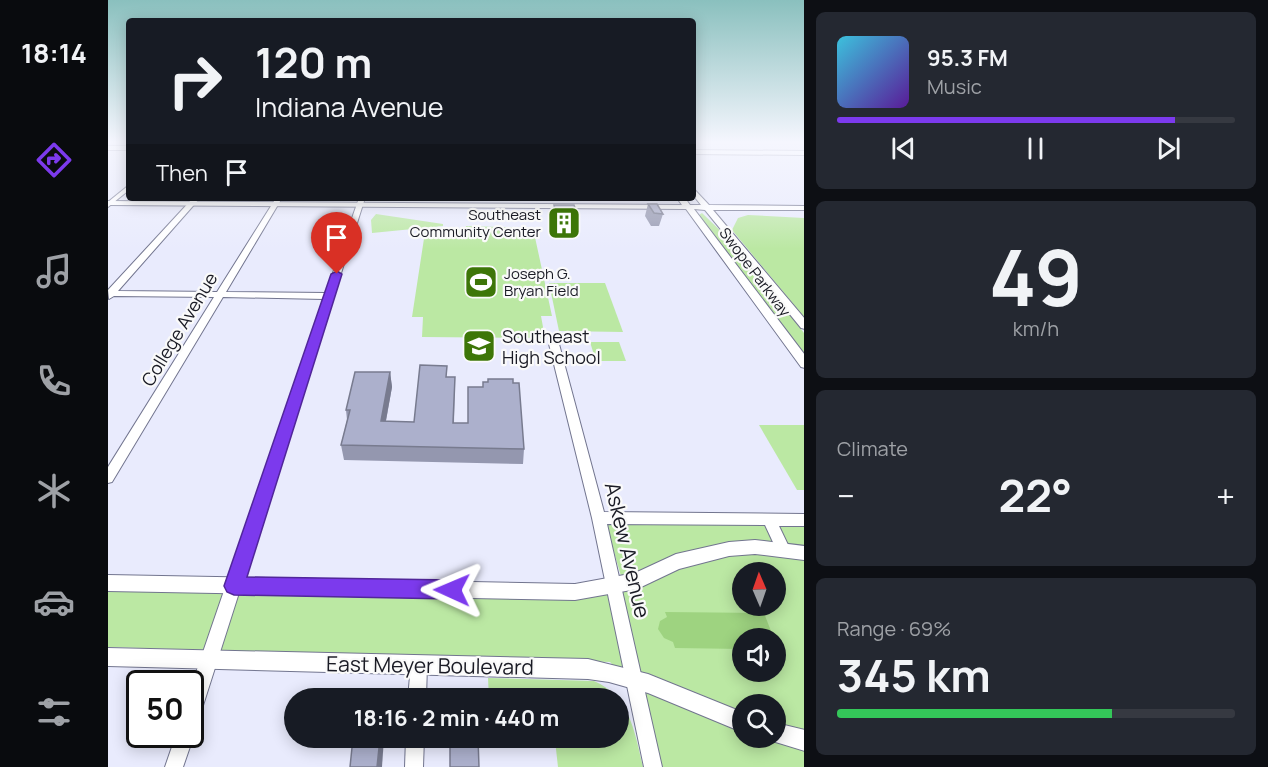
<!DOCTYPE html>
<html lang="en">
<head>
<meta charset="utf-8">
<style>
	:root { --surface:#171b24; --page:#242831; --text:#f1f3f6; --muted:#9ea1a6; --line:#363941; --accent:#7c3aed }
	body { margin:0; font-family:Manrope,sans-serif; background:var(--page); color:var(--text); height:100vh; display:flex; flex-direction:column; font-size:22px; white-space:nowrap }
	* { box-sizing:border-box; margin:0 }
	p { font-size:20px; color:var(--muted) }
	.icon { flex:none; width:33px; height:33px; fill:none; stroke:currentColor; stroke-width:2; stroke-linecap:round; stroke-linejoin:round }
	.map { position:relative; flex:1; overflow:hidden }
	.side { display:flex; flex-direction:column; gap:12px; padding:12px; background:#0d0f14; width:464px }
	.side>* { flex:none }
	.banner { position:absolute; left:18px; top:18px; width:570px; height:183px; border-radius:6px; box-shadow:0 3px 15px #0003; background:#171b24; color:var(--text); overflow:hidden }
	.needle { width:39px; rotate:358deg }
	.tools { position:absolute; left:624px; top:562px; display:grid; gap:12px }
	.tools a { display:grid; place-items:center; width:54px; height:54px; border-radius:50%; background:var(--surface); box-shadow:0 3px 15px #0003; font-size:30px }
	.speed { position:absolute; left:18px; top:670px; display:flex; gap:12px; font-size:30px; font-weight:700; text-align:center }
	.speed>* { display:grid; place-content:center; width:78px; height:78px; border-radius:50%; background:var(--surface); box-shadow:0 3px 15px #0003; line-height:1 }
	.speed .limit { border:3px solid #111; border-radius:9px; background:#fff; color:#111 }
	.pin { position:absolute; display:grid; place-items:center; width:51px; height:51px; color:#fff; margin:-62px -26px; border-radius:50% 50% 50% 0; rotate:-45deg; box-shadow:0 0 6px #0007 }
	.pin .icon { rotate:45deg }
	.me { position:absolute; width:66px; margin:-33px; rotate:271deg; stroke-linejoin:round; filter:drop-shadow(0 0 4px #0008) }
	.turn { display:flex; align-items:center; gap:21px; height:126px; padding:0 30px; font-size:27px }
	.turn .icon { width:78px; height:78px; stroke-width:2.5 }
	.turn b { display:block; font-size:42px; line-height:51px }
	.then { display:flex; align-items:center; height:57px; padding:0 30px; background:#0003; gap:12px; font-size:22px }
	.big { font-size:45px; font-weight:700; line-height:1.1 }
	.side .widget { flex:1; display:flex; flex-direction:column; justify-content:center; gap:9px; min-width:0; padding:0 21px; border-radius:9px; background:var(--page) }
	.side .dial { align-items:center; gap:0 }
	.dial b { font-size:78px; line-height:1 }
	.song { display:flex; align-items:center; gap:18px }
	.cover { width:72px; height:72px; border-radius:9px; background:linear-gradient(135deg,hsl(190 70% 55%),hsl(270 70% 35%)) }
	.played { height:6px; border-radius:3px; background:linear-gradient(90deg,var(--accent) 85%,var(--line) 85%) }
	.keys { display:flex; justify-content:space-around; direction:ltr }
	.heat { display:flex; justify-content:space-between; align-items:center; font-size:33px; direction:ltr }
	.charge { height:9px; border-radius:4px; background:linear-gradient(90deg,#34c759 69%,var(--line) 0) }
	.trip { position:absolute; left:176px; top:688px; width:345px; height:60px; border-radius:30px; background:var(--surface); box-shadow:0 3px 15px #0003; font-weight:700; line-height:60px; text-align:center }
	main { display:flex; flex:1; min-height:0 }
	.dock { display:flex; flex-direction:column; width:108px; justify-content:space-around; align-items:center; background:#090b0e; color:var(--muted) }
	.dock .icon { width:42px; height:42px }
	.dock .selected { color:var(--accent) }
	.dock b { font-size:27px; color:var(--text) }
	.map>svg:first-child { display:block }
	.green { fill:#bbe8a3; fill-rule:evenodd }
	.water { fill:#9ed380 }
	.lines { fill:none; stroke-linecap:round; stroke-linejoin:round }
	.minor-casing { stroke:#72758f; stroke-width:2 }
	.major-casing { stroke:#72758f; stroke-width:2 }
	.minor { fill:#fff; fill-rule:evenodd }
	.major { fill:#fff; fill-rule:evenodd }
	.wall { fill:#9497af }
	.shaded-wall { fill:#787b8f }
	.building { fill:#acb0cc; stroke:#787b8f; stroke-width:1.5 }
	.route { fill:#7c3aed; stroke:#51269a; stroke-width:1.5 }
	.labels { text-anchor:middle; dominant-baseline:central; stroke-width:4.5; stroke-linejoin:round; paint-order:stroke }
	.far-poi-label { font-size:15px; fill:#1a1b25; stroke:#fafafa; text-anchor:end }
	.far-street-label { font-size:15px; fill:#1a1b25; stroke:#fafafa }
	.street-label { font-size:18px; fill:#1a1b25; stroke:#fafafa }
	.poi-label { font-size:18px; fill:#1a1b25; stroke:#fafafa; text-anchor:start }
	.near-street-label { font-size:21px; fill:#1a1b25; stroke:#fafafa }
</style>
</head>
<body>
<main>
<nav class="dock">
<b>18:14</b>
<svg class="icon selected" aria-label="directions" viewBox="0 0 24 24"><path d="M12 3l9 9-9 9-9-9zM9 14v-3h6M13 9l2 2-2 2"/></svg>
<svg class="icon" aria-label="music" viewBox="0 0 24 24"><path d="M9 18V5l10-2v13"/><circle cx="6" cy="18" r="3"/><circle cx="16" cy="16" r="3"/></svg>
<svg class="icon" aria-label="phone" viewBox="0 0 24 24"><path d="M5 4h4l2 5-3 2q2 4 5 5l2-3 5 2v4C11 20 4 13 5 4z"/></svg>
<svg class="icon" aria-label="climate" viewBox="0 0 24 24"><path d="M12 3v18M4 7l16 10M4 17L20 7"/></svg>
<svg class="icon" aria-label="car" viewBox="0 0 24 24"><path d="M5 17H2v-5l4-1 3-4h7l3 4 3 1v5h-3M9 17h6M6 11h13"/><circle cx="7" cy="17" r="2"/><circle cx="17" cy="17" r="2"/></svg>
<svg class="icon" aria-label="filters" viewBox="0 0 24 24"><path d="M4 7h16M4 17h16"/><circle cx="9" cy="7" r="2"/><circle cx="15" cy="17" r="2"/></svg>
</nav>
<div class="map">
<svg width="697" height="767" viewBox="0 0 697 767">
	<rect width="100%" height="100%" fill="#e9ebfd"/>
	<g class="green">
		<path d="M594 213 622 240 696 333V353L591 215Z"/>
		<path d="M268 214 335 224V226L264 233 263 220Z"/>
		<path d="M640 215 696 218V317L624 230 630 218Z"/>
		<path d="M358 226 425 228 444 316H433L437 338 314 337 315 317H304L317 232 357 229Z"/>
		<path d="M441 283H497L515 332 451 331Z"/>
		<path d="M482 342H511L518 361H488Z"/>
		<path d="M651 425H696V490H689Z"/>
		<path d="M497 521 696 524V767H554L536 698 502 662 0 647V588L481 598 517 590ZM634 573H668V606H634ZM634 639H668V672H634ZM634 705H668V738H634Z"/>
		<path d="M380 678 486 681C522 696 527 733 535 767H450L447 740 433 739 510 738V699H381Z"/>
	</g>
	<path class="water" d="M557 612 656 613 666 639H634V649L567 648 565 642 556 638 550 629 552 621 559 617Z"/>
	<g class="lines">
		<g class="minor-casing">
			<g id="minor">
				<rect x="0" y="146" width="21" height="4"/>
				<path d="M585 150 697 151V155L585 154Z"/>
				<path d="M21 185V190L0 207V202Z"/>
				<path d="M85 198H92L10 291 109 292 168 198H174L118 292 218 293 251 198H257L91 718 88 724 82 727V690L216 299 115 297 4 482 0 483V467L106 297 6 296 1 299 0 290Z"/>
				<path d="M446 341 451 344 496 512 697 514V526H671L682 549 680 553 675 555 670 553 657 525 499 524 554 767H536L484 518 441 344Z"/>
				<path d="M311 656 317 658 319 664 318 699H300L303 664 305 658Z"/>
				<path d="M82 728 86 735 75 767H57L68 735H82Z"/>
				<path d="M298 738H316L315 767H297Z"/>
			</g>
		</g>
		<g class="major-casing">
			<g id="major">
				<path d="M585 188 601 205 697 206V210H605L697 319V329L693 328 597 210 586 209 697 355V368L693 367 578 209 0 205V201L574 205 569 198H577L582 205H593L585 195Z"/>
				<path d="M647 540 697 546V560L647 554 621 556 571 569 529 589 467 600 0 591V575L467 584 527 573 568 554 621 542Z"/>
				<path d="M0 648 480 659 540 674 634 712V732L540 693 501 682 480 679 0 666Z"/>
				<path d="M668 723 697 730V751L661 740 660 738H668Z"/>
			</g>
		</g>
		<use href="#minor" class="minor"/>
		<use href="#major" class="major"/>
	</g>
	<g class="wall">
		<path d="M529 198H554V199Z"/>
		<path d="M540 204 555 214 551 226H543L537 216Z"/>
		<path d="M446 205 471 219 469 231 447 229 444 217Z"/>
		<path d="M282 372 284 387 278 421 306 422 339 377H347L346 423 416 449 415 464 236 460 233 445 239 420 238 410Z"/>
	</g>
	<g class="shaded-wall">
		<path d="M282 372 284 387 275 436 273 421Z"/>
		<path d="M272 738H276L274 767H269Z"/>
	</g>
	<g class="building">
		<path d="M540 204H549L555 214 546 213Z"/>
		<path d="M446 205H466L471 219 449 216Z"/>
		<path d="M312 365 339 366 338 377H347L345 423H360V387H375V382H380V379H405V383H411L416 449 233 445 242 410H238L247 372H282L273 421 306 422Z"/>
		<path d="M245 738H272L269 767H242Z"/>
		<path d="M342 738H370L371 767H342Z"/>
	</g>
	<linearGradient id="sky" x2="0" y2="1"><stop stop-color="#8ac0be"/><stop offset="0.57" stop-color="#f5f6fe"/><stop offset="1" stop-color="#f5f6fe" stop-opacity="0"/></linearGradient>
	<rect width="697" height="249" fill="url(#sky)"/>
	<path class="route" d="M229 271 234 274 139 577 344 580 351 583 354 590 351 596 344 599 126 595 119 592 116 586 223 274Z"/>
	<defs>
		<g id="building-square" transform="scale(1.725)"><rect x="-9" y="-9" width="18" height="18" rx="4" fill="#3d7608" stroke="#fafafa"/><path d="M-4-6H4V6H1V3H-1V6H-4ZM-2.5-4.3h1.7v1.8h-1.7ZM.8-4.3h1.7v1.8H.8ZM-2.5-1h1.7V.8h-1.7ZM.8-1h1.7V.8H.8Z" fill="#fff"/></g>
		<g id="stadium-square" transform="scale(1.725)"><rect x="-9" y="-9" width="18" height="18" rx="4" fill="#3d7608" stroke="#fafafa"/><path d="M0-5a6.5 5 0 1 0 0 10a6.5 5 0 1 0 0-10ZM-3.5-1.8h7v3.6h-7Z" fill="#fff"/></g>
		<g id="school-square" transform="scale(1.725)"><rect x="-9" y="-9" width="18" height="18" rx="4" fill="#3d7608" stroke="#fafafa"/><path d="M0-5L7-2L0 1L-7-2ZM-4 1L0 2.5L4 1V4Q0 6-4 4Z" fill="#fff"/></g>
	</defs>
	<g fill-rule="evenodd">
		<use href="#building-square" x="456" y="223"/>
		<use href="#stadium-square" x="373" y="282"/>
		<use href="#school-square" x="371" y="346"/>
	</g>
	<g class="labels">
		<g class="far-poi-label">
			<text x="433" y="214">Southeast<tspan x="433" dy="17">Community Center</tspan></text>
			<text x="396" y="273" text-anchor="start">Joseph G.<tspan x="396" dy="17">Bryan Field</tspan></text>
		</g>
		<g class="far-street-label">
			<text transform="translate(647 272) rotate(53)">Swope Parkway</text>
		</g>
		<g class="street-label">
			<text transform="translate(71 329) rotate(-59)">College Avenue</text>
		</g>
		<g class="poi-label">
			<text x="394" y="336">Southeast<tspan x="394" dy="21">High School</tspan></text>
		</g>
		<g class="near-street-label">
			<text transform="translate(520 550) rotate(77)">Askew Avenue</text>
			<text transform="translate(322 665) rotate(1)">East Meyer Boulevard</text>
		</g>
	</g>
</svg>
<div class="tools">
<a><svg class="needle" viewBox="-14 -14 28 28"><path d="M0-13l5 13h-10z" fill="#e53935"/><path d="M0 13l5-13h-10z" fill="#9ea1a6"/></svg></a>
<a><svg class="icon" aria-label="sound" viewBox="0 0 24 24"><path d="M4 9h4l5-4v14l-5-4H4zM17 9q2 3 0 6"/></svg></a>
<a><svg class="icon" aria-label="search" viewBox="0 0 24 24"><circle cx="10" cy="10" r="6"/><path d="M15 15l6 6"/></svg></a>
</div>
<div class="speed"><div class="limit">50</div></div>
<div class="pin" style="left:229px;top:274px;background:#d93025"><svg class="icon" aria-label="arrive" viewBox="0 0 24 24"><path d="M6 21V4h12l-3 4 3 4H6"/></svg></div>
<svg class="me" style="left:344px;top:590px" viewBox="-20 -20 40 40"><path d="M0-17L14 15 0 8-14 15z" fill="#7c3aed" stroke="#fff" stroke-width="4"/></svg>
<div class="trip">18:16 · 2 min · 440 m</div>
<div class="banner">
<div class="turn"><svg class="icon" aria-label="right" viewBox="0 0 24 24"><path d="M7 20v-9h11M14 6l5 5-5 5"/></svg><div><b>120 m</b>Indiana Avenue</div></div>
<div class="then">Then<svg class="icon" aria-label="arrive" viewBox="0 0 24 24"><path d="M6 21V4h12l-3 4 3 4H6"/></svg></div>
</div>
</div>
<section class="side">
<div class="widget">
<div class="song"><i class="cover"></i><div><b>95.3 FM</b><p>Music</p></div></div>
<div class="played"></div>
<div class="keys"><svg class="icon" aria-label="previous" viewBox="0 0 24 24"><path d="M18 5L8 12l10 7zM5 5v14"/></svg><svg class="icon" aria-label="pause" viewBox="0 0 24 24"><path d="M8 5v14M16 5v14"/></svg><svg class="icon" aria-label="next" viewBox="0 0 24 24"><path d="M6 5l10 7-10 7zM19 5v14"/></svg></div>
</div>
<div class="widget dial"><b>49</b><p>km/h</p></div>
<div class="widget"><p>Climate</p>
<div class="heat"><a>−</a><b class="big">22°</b><a>+</a></div>
</div>
<div class="widget"><p>Range · 69%</p><b class="big">345 km</b><div class="charge"></div></div>
</section>
</main>
</body>
</html>
